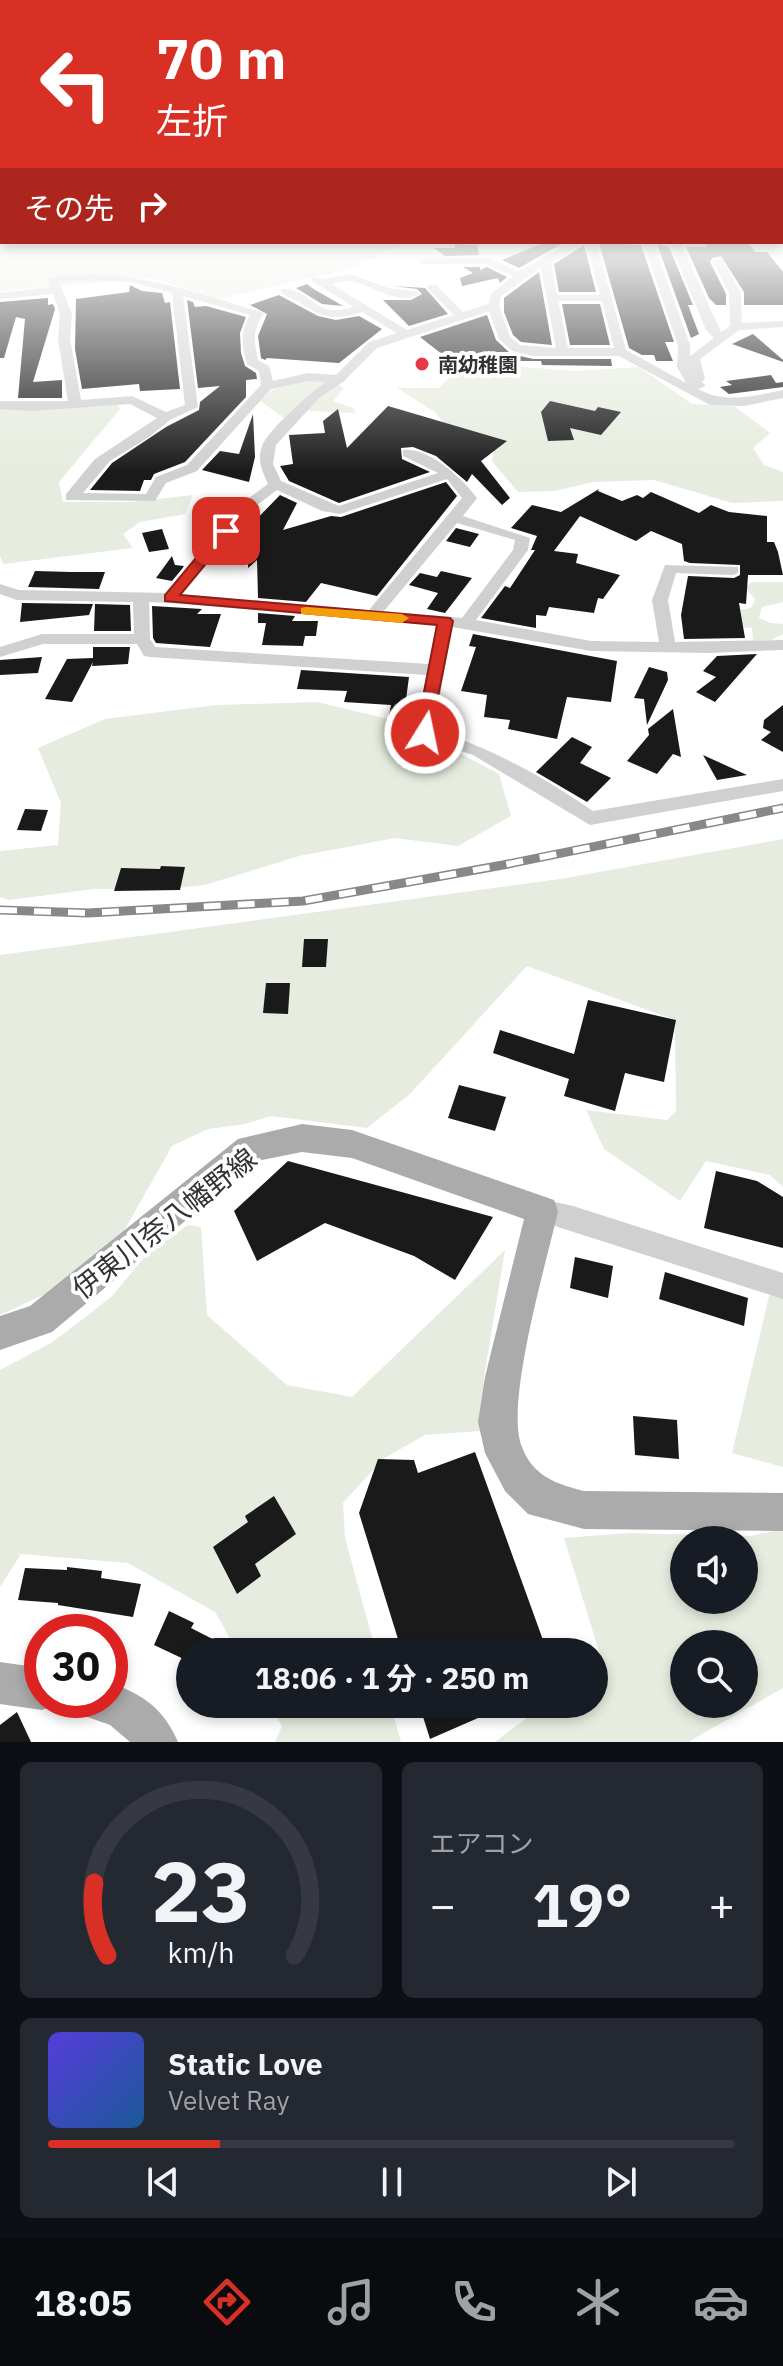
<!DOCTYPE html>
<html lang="ja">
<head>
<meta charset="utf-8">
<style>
	:root { --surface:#171b24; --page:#242831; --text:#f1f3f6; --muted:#9ea1a6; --line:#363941; --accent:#d93025 }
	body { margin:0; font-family:"IBM Plex Sans","Noto Sans JP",sans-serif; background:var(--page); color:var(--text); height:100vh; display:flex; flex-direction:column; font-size:30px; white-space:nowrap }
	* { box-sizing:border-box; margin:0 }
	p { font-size:26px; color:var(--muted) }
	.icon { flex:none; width:44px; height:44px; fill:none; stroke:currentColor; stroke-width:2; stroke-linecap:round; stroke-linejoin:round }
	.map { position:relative; height:1742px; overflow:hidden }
	.sheet { display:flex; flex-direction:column; gap:20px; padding:20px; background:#0d0f14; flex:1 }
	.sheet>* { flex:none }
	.banner { position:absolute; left:0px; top:0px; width:784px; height:244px; box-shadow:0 4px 12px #0003; background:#d93025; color:#fff; overflow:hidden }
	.controls { position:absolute; left:670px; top:1526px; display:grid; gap:16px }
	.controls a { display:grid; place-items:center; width:88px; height:88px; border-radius:50%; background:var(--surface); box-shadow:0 4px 12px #0003; font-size:40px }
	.speed { position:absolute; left:24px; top:1614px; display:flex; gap:16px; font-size:40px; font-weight:700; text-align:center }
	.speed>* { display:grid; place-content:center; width:104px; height:104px; border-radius:50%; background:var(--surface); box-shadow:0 4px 12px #0003; line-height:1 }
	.speed .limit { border:12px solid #d22; background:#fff; color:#111 }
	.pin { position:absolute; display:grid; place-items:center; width:68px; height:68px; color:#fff; margin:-34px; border-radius:16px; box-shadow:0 4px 12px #0006 }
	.me { position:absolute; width:88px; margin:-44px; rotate:10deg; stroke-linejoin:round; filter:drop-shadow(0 0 6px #0008) }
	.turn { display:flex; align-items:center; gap:28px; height:168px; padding:0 24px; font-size:36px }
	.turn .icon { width:104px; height:104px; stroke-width:2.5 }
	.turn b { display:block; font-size:56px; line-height:68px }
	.then { display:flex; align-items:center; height:76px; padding:0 24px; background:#0003; gap:16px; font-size:30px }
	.big { font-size:60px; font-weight:700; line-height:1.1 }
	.sheet .widget { flex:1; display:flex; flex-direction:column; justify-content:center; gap:12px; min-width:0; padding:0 28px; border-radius:12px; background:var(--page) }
	.sheet .dial { align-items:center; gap:0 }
	.dial svg { height:208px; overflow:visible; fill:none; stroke:var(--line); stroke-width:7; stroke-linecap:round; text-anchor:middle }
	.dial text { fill:var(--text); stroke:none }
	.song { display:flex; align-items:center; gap:24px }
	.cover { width:96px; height:96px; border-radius:12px; background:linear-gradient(135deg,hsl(250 70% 55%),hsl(210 70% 35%)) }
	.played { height:8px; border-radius:4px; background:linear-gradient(90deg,var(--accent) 25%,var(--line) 25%) }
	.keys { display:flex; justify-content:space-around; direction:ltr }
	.heat { display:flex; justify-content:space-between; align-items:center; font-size:44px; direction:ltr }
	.sheet .tiles { flex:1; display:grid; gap:20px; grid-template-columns:1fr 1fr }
	.widget:last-child { grid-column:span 2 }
	.trip { position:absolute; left:176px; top:1638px; width:432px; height:80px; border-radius:40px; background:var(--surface); box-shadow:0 4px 12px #0003; font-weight:700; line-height:80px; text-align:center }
	.tab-bar { display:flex; height:128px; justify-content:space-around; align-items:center; background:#090b0e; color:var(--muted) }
	.tab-bar .icon { width:56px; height:56px }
	.tab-bar .active { color:var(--accent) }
	.tab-bar b { font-size:36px; color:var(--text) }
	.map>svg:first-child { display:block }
	.green { fill:#e6ecdf; fill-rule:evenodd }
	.building { fill:#1a1a1a }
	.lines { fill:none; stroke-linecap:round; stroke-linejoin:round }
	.minor { fill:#d0d0d0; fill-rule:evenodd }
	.major { fill:#ababab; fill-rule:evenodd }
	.rail-casing { stroke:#888; stroke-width:9 }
	.rail { stroke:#fff; stroke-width:6; stroke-dasharray:17; stroke-linecap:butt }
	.route { fill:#d93025; stroke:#8d1f18; stroke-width:2 }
	.slow { fill:#f59e0b }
	.poi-dot { fill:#e63946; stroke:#fff; stroke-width:3 }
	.labels { text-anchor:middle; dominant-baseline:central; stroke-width:8; stroke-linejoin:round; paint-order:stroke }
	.far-poi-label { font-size:20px; font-weight:bold; fill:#333; stroke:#fff; text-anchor:start }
	.near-street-label { font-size:28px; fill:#333; stroke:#fff }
</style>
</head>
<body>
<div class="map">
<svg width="783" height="1742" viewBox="0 0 783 1742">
	<rect width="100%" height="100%" fill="#fff"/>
	<g class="green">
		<path d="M0 228 2 242H405L349 269 219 299 152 278 0 291Z"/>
		<path d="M479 364 575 371 639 367 692 404 734 406 770 433 753 448 764 465 783 472V501L732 503 654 480 593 482 555 491 518 492 492 461 494 448 448 429 435 412 397 388H439L456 371Z"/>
		<path d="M306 378 332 381 344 388 333 401 353 408 356 413 291 410 285 419 259 400 272 390Z"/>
		<path d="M118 404 120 409 59 482 63 502H132L193 495 185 514 140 522 123 534 133 548 3 564 0 556V408Z"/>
		<path d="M753 582H783V602L762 607 759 618 770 623 783 624V634L771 640H753L752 628 719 626 713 613 751 608 755 599 744 587Z"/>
		<path d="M317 702 400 722 499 774 511 816 458 846 395 838 299 856 205 885 167 889H94L9 900 0 897V851L58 845 61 803 38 748 105 719 217 705Z"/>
		<path d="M783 839V1187L770 1175 706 1161 680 1201 604 1149 586 1110 667 1120 676 1111 675 1020 527 966 410 1094 367 1128 271 1116 245 1124 208 1129 172 1146 115 1247 54 1290 0 1315V955L560 879Z"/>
		<path d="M188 1225 201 1227 207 1315 287 1385 352 1397 505 1250 484 1377 481 1431 425 1435 383 1459 343 1503 345 1538 376 1652H238L215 1612 128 1563 21 1554 0 1587V1370L51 1343 83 1319 112 1296 148 1253Z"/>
		<path d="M783 1279V1467L732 1453 769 1296Z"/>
		<path d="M783 1529V1688L688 1742H495L545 1704H594V1667L602 1661 564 1538 630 1533 750 1536ZM684 1540H744V1600H684ZM684 1644H744V1704H684Z"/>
		<path d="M269 1704H390L401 1742H275L282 1726Z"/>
	</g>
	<g class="building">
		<path d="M704 242H748L755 252H767L783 272V305H744V292L721 256 712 258 710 262 726 294V305H716L709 298 686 247H707Z"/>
		<path d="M543 243H563L519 268 502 260Z"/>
		<path d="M599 243 641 245 674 342H665L673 361H656L654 355H642L629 348Z"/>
		<path d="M455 244 477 245 479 255 445 256 434 248H455Z"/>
		<path d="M657 244 669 247 693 305H688L699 334 691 338Z"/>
		<path d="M584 245 596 292H559L554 264Z"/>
		<path d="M463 267H480V270L487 267 507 277 500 283 498 278 462 286 460 278 473 273Z"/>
		<path d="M539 272 552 345 521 342 513 335 504 312V298Z"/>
		<path d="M307 284 312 288 343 306 322 304 296 288Z"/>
		<path d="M130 285 142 291 162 293 165 303 170 302 180 389 140 391 139 384 82 389 75 349 76 299 129 292Z"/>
		<path d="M393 286 425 288 448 314 409 326 383 300H411L422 294 417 289Z"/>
		<path d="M279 295 318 316 336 320 359 316 382 329 339 363 267 358 265 360 261 358 258 336 267 314 250 305Z"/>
		<path d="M48 298V305L53 304 55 309 33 382 62 380V398H18L25 319 16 317 4 358H0V302Z"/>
		<path d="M187 300 193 302 195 307 206 306 246 317 240 333 241 353 245 366 256 373 257 379 246 380V397L185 462 154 474 151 480H144L140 491 90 490 112 463 166 427 199 410 200 402 220 386 198 388Z"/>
		<path d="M562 304H600L610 345H570Z"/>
		<path d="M487 315 496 340 511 354 533 359H611L612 366 542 365 541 361H518L502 357 456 365 420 337Z"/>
		<path d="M753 334 783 360V362L732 344Z"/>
		<path d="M771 375 776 383 783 382V387L729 394 720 387 732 385 726 381Z"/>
		<path d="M550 401 595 411 598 407 621 412 601 435 570 428 574 440 548 441 541 412Z"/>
		<path d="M388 406 507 441 481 461 510 498 502 505 472 474 467 482 436 456 413 447 401 448 402 459 430 472 339 503 289 481 280 466 293 464 289 435 325 433 323 421 338 409 347 448Z"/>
		<path d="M253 414 255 457 249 482 202 470 220 451 239 454Z"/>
		<path d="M446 482 457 496 377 596 321 583 306 602 258 598 257 560 248 568V528L280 495 297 503 283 530 331 516 341 517Z"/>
		<path d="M599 489 598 491 622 501 637 495 643 498 651 492 699 513 711 505 729 512 767 516V542H774L778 552 783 575H748L746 604 739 603 745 638 684 639 681 615 688 576 734 578 740 575V565L690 563 684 561 682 544 651 531 636 541 580 516 554 551 578 554 576 563 620 575 603 599 598 598 594 613 549 607 546 616 536 615V628L481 618 505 586 510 588 535 550H531L537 536 511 528 532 505 561 512Z"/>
		<path d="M456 528 479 534 470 547 446 541Z"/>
		<path d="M162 529 169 549 149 552 142 533Z"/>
		<path d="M172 556 175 565 184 566 182 569 172 581 156 578Z"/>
		<path d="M35 571 71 572H105L99 589 28 587Z"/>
		<path d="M441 571 472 578 445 613 427 609 438 593 409 585 420 573 437 577Z"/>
		<path d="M22 603 93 604 89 615 20 622Z"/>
		<path d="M95 604 130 605 131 631H94Z"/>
		<path d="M152 606 202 609 197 614H221L210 647 156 643 153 638Z"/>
		<path d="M258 613 295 616 292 621H318L316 636H305L303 646 262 645 266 623H258Z"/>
		<path d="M473 634 617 661 611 702 567 697 557 739 508 729 510 720 484 717 487 695 461 691 476 647 469 646Z"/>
		<path d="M93 647H130L128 664 92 666 93 662 72 702 45 699 67 659 93 658Z"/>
		<path d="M757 654 715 702 696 692 716 677 703 671 717 656Z"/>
		<path d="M42 657 38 673 0 675V660Z"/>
		<path d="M649 667 667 672 668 680 647 725 644 699 634 698Z"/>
		<path d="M301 670 409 677 403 722 388 721 391 705 344 702 347 691 297 689Z"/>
		<path d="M783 705V752L761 740 771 732 763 728 764 720Z"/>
		<path d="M673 709 681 757 673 754 657 774 627 761 649 735 648 729Z"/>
		<path d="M572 737 592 747 580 763 611 778 587 802 536 772Z"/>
		<path d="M703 755 747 775 717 780Z"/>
		<path d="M25 809 48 810 41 831 17 830Z"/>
		<path d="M161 866 185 867 180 890 114 891 121 868 160 869Z"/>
		<path d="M304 939H328L326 967H302Z"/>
		<path d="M266 983H290L288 1014 263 1013Z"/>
		<path d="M588 1000 676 1020 664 1082 625 1073 615 1111 564 1096 569 1079 493 1053 500 1030 574 1054Z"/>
		<path d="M459 1085 506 1097 495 1131 448 1118Z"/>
		<path d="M288 1161 493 1217 455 1280 414 1256 325 1223 257 1261 234 1211Z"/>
		<path d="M716 1171 757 1181 783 1197V1248L704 1228Z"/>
		<path d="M575 1257 613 1266 608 1298 570 1288Z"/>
		<path d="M665 1272 748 1298 744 1326 659 1299Z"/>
		<path d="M633 1416 677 1420 679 1459 635 1455Z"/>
		<path d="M475 1452 543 1640 514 1652H402L359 1513 378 1459 414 1460 418 1473Z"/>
		<path d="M274 1496 296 1534 255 1564 261 1576 237 1594 213 1547 248 1522 245 1516Z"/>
		<path d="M67 1567 102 1571 101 1578 141 1584 133 1617 58 1605V1603L18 1600 25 1568 67 1570Z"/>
		<path d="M169 1611 194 1623 191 1628 238 1652H190V1662L154 1645Z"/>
		<path d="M419 1704H510L430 1739Z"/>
		<path d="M17 1712 31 1742H0V1725Z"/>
	</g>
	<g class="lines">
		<g class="minor">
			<path d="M571 242H583L551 263 557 295H600L586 242H596L626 350 686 383 677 367 678 345 643 242H653L690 345V356L714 338 706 330 670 242H680L721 332 730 326 729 293 713 261 722 259 741 293 742 323 783 321V327L739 330 700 359 705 379 702 382 706 386 698 389C725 404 754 396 783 390V398L744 406 710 405 619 356H533L512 351 499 339 489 311 377 348 343 382 319 398 276 445 273 464 281 481 339 506 438 473 403 456V450C429 447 463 479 477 498L463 516 530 538 528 550 476 620 591 641 659 642 652 600 665 565 738 567V573L733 575 676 573 668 600 675 642 783 640V650L709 653 591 651 452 627 434 730C495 750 540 775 593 811L783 779V791L590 825 473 755 419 737 416 733 427 675 150 657 144 656 137 644H43L0 657V647L42 634H134L133 602 17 600 0 594V584L19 590 166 593 239 505 268 484C262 470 257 461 262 446 267 431 312 391 326 382L308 381 271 389 197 471 166 483 155 501 66 500V494L95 459 157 418 130 404 32 411 0 409V401H68L58 339 60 314 53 294 0 299V293L50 287 48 280 53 277C132 267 188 291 262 312L264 314C252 329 254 342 258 360L269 366 273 381 308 373 336 375 369 342 397 333 362 312C319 325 317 309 281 293V289C312 287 312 320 354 307L312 281V277L323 279 350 274 388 288 417 292 419 294C398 307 371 284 351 281 345 280 337 283 331 284L407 330 454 315 428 289V285H436L463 312 488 304 492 293 513 276 487 264H424L420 263V259L489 258 519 271ZM541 267 556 348 520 345 510 337 499 306 501 296ZM85 280 132 282 172 293 185 405 166 412 132 396 81 400 70 339 72 314 59 282ZM183 296 250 315C240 331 241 348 248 365L259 371 261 385 187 465 156 477 146 494 83 493 110 461 149 437 170 420 198 407ZM558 301H602L614 348H568ZM447 479 462 498 369 610 181 594 249 511 277 490 322 511 340 514ZM457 523 515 540 513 550 462 618 384 611ZM149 602 170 603 436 625 429 664 155 647 150 639Z"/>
			<path d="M542 1199 573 1206 783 1273V1299L533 1219 529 1211 533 1203Z"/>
		</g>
		<g class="major">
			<path d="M302 1124 352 1130 554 1200 558 1211C547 1261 504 1405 522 1447 533 1476 556 1484 584 1491L783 1493V1531L584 1529 528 1514 505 1491 485 1453 478 1422 485 1377 524 1219 352 1158 302 1152 257 1161 52 1332 0 1350V1316L30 1306 238 1139Z"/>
			<path d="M0 1662 42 1668V1700H59L57 1704 42 1710 0 1704Z"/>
			<path d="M110 1683C143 1694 164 1709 178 1742H130L110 1725 82 1715 76 1700H110Z"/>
		</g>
		<g class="rail-casing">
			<path id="rail" d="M0 910 88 913 303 901 503 865 783 808"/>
		</g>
		<use href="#rail" class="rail"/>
	</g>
	<linearGradient id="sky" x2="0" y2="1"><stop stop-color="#9ec6ea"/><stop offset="0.48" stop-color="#fff"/><stop offset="1" stop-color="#fff" stop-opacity="0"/></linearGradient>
	<rect width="783" height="472" fill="url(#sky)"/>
	<path class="route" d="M226 527 233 531 180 595 450 618 453 621 430 737 425 738 416 733 437 625 165 601V595L221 528Z"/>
	<path class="slow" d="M306 607 402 614 409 618 402 623 301 614V608Z"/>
	<circle class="poi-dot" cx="422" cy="364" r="8"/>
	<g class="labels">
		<g class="far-poi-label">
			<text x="438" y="364">南幼稚園</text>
		</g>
		<g class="near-street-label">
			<text transform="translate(164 1223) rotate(-38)">伊東川奈八幡野線</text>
		</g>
	</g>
</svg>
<div class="controls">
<a><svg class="icon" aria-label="sound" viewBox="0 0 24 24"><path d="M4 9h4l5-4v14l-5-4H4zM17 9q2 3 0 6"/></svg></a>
<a><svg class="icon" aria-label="search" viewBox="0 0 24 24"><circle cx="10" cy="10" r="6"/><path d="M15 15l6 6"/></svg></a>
</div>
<div class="speed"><div class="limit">30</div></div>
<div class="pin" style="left:226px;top:531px;background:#d93025"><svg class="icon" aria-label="arrive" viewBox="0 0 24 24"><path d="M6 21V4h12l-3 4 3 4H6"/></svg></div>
<svg class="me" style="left:425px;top:733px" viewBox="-20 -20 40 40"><circle r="17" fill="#d93025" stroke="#fff" stroke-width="3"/><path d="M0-11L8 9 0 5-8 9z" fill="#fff"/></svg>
<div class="trip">18:06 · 1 分 · 250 m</div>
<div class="banner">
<div class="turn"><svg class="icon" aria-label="left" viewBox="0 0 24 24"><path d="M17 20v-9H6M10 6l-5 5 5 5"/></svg><div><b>70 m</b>左折</div></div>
<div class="then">その先<svg class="icon" aria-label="right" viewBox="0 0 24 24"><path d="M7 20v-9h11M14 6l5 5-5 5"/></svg></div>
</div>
</div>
<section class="sheet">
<div class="tiles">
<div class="widget dial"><svg viewBox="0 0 100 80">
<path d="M14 69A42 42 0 1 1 86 69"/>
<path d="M14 69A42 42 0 0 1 9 41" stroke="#d93025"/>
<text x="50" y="56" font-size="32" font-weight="700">23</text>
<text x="50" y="72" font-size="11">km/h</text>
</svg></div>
<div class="widget"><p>エアコン</p>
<div class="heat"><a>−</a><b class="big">19°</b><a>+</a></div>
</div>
<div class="widget">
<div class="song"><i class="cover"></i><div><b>Static Love</b><p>Velvet Ray</p></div></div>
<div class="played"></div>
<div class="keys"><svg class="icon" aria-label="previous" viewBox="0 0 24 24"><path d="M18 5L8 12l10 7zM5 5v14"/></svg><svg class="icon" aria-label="pause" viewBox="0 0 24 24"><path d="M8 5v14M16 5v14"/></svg><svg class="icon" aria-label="next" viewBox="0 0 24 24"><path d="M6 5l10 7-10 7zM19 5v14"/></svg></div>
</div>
</div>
</section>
<nav class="tab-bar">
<b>18:05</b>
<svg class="icon active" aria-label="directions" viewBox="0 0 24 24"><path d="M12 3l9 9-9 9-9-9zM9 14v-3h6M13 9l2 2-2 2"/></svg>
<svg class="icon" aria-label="music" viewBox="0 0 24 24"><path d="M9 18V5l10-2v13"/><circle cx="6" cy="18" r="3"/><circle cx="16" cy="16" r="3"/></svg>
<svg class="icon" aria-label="phone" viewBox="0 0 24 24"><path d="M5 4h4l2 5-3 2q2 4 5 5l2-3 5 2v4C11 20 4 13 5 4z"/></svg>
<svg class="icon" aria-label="climate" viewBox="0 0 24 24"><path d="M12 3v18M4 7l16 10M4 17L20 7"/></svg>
<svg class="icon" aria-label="car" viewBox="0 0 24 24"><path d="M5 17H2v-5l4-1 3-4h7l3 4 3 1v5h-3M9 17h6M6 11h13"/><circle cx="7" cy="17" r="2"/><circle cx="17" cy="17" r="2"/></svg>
</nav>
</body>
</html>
